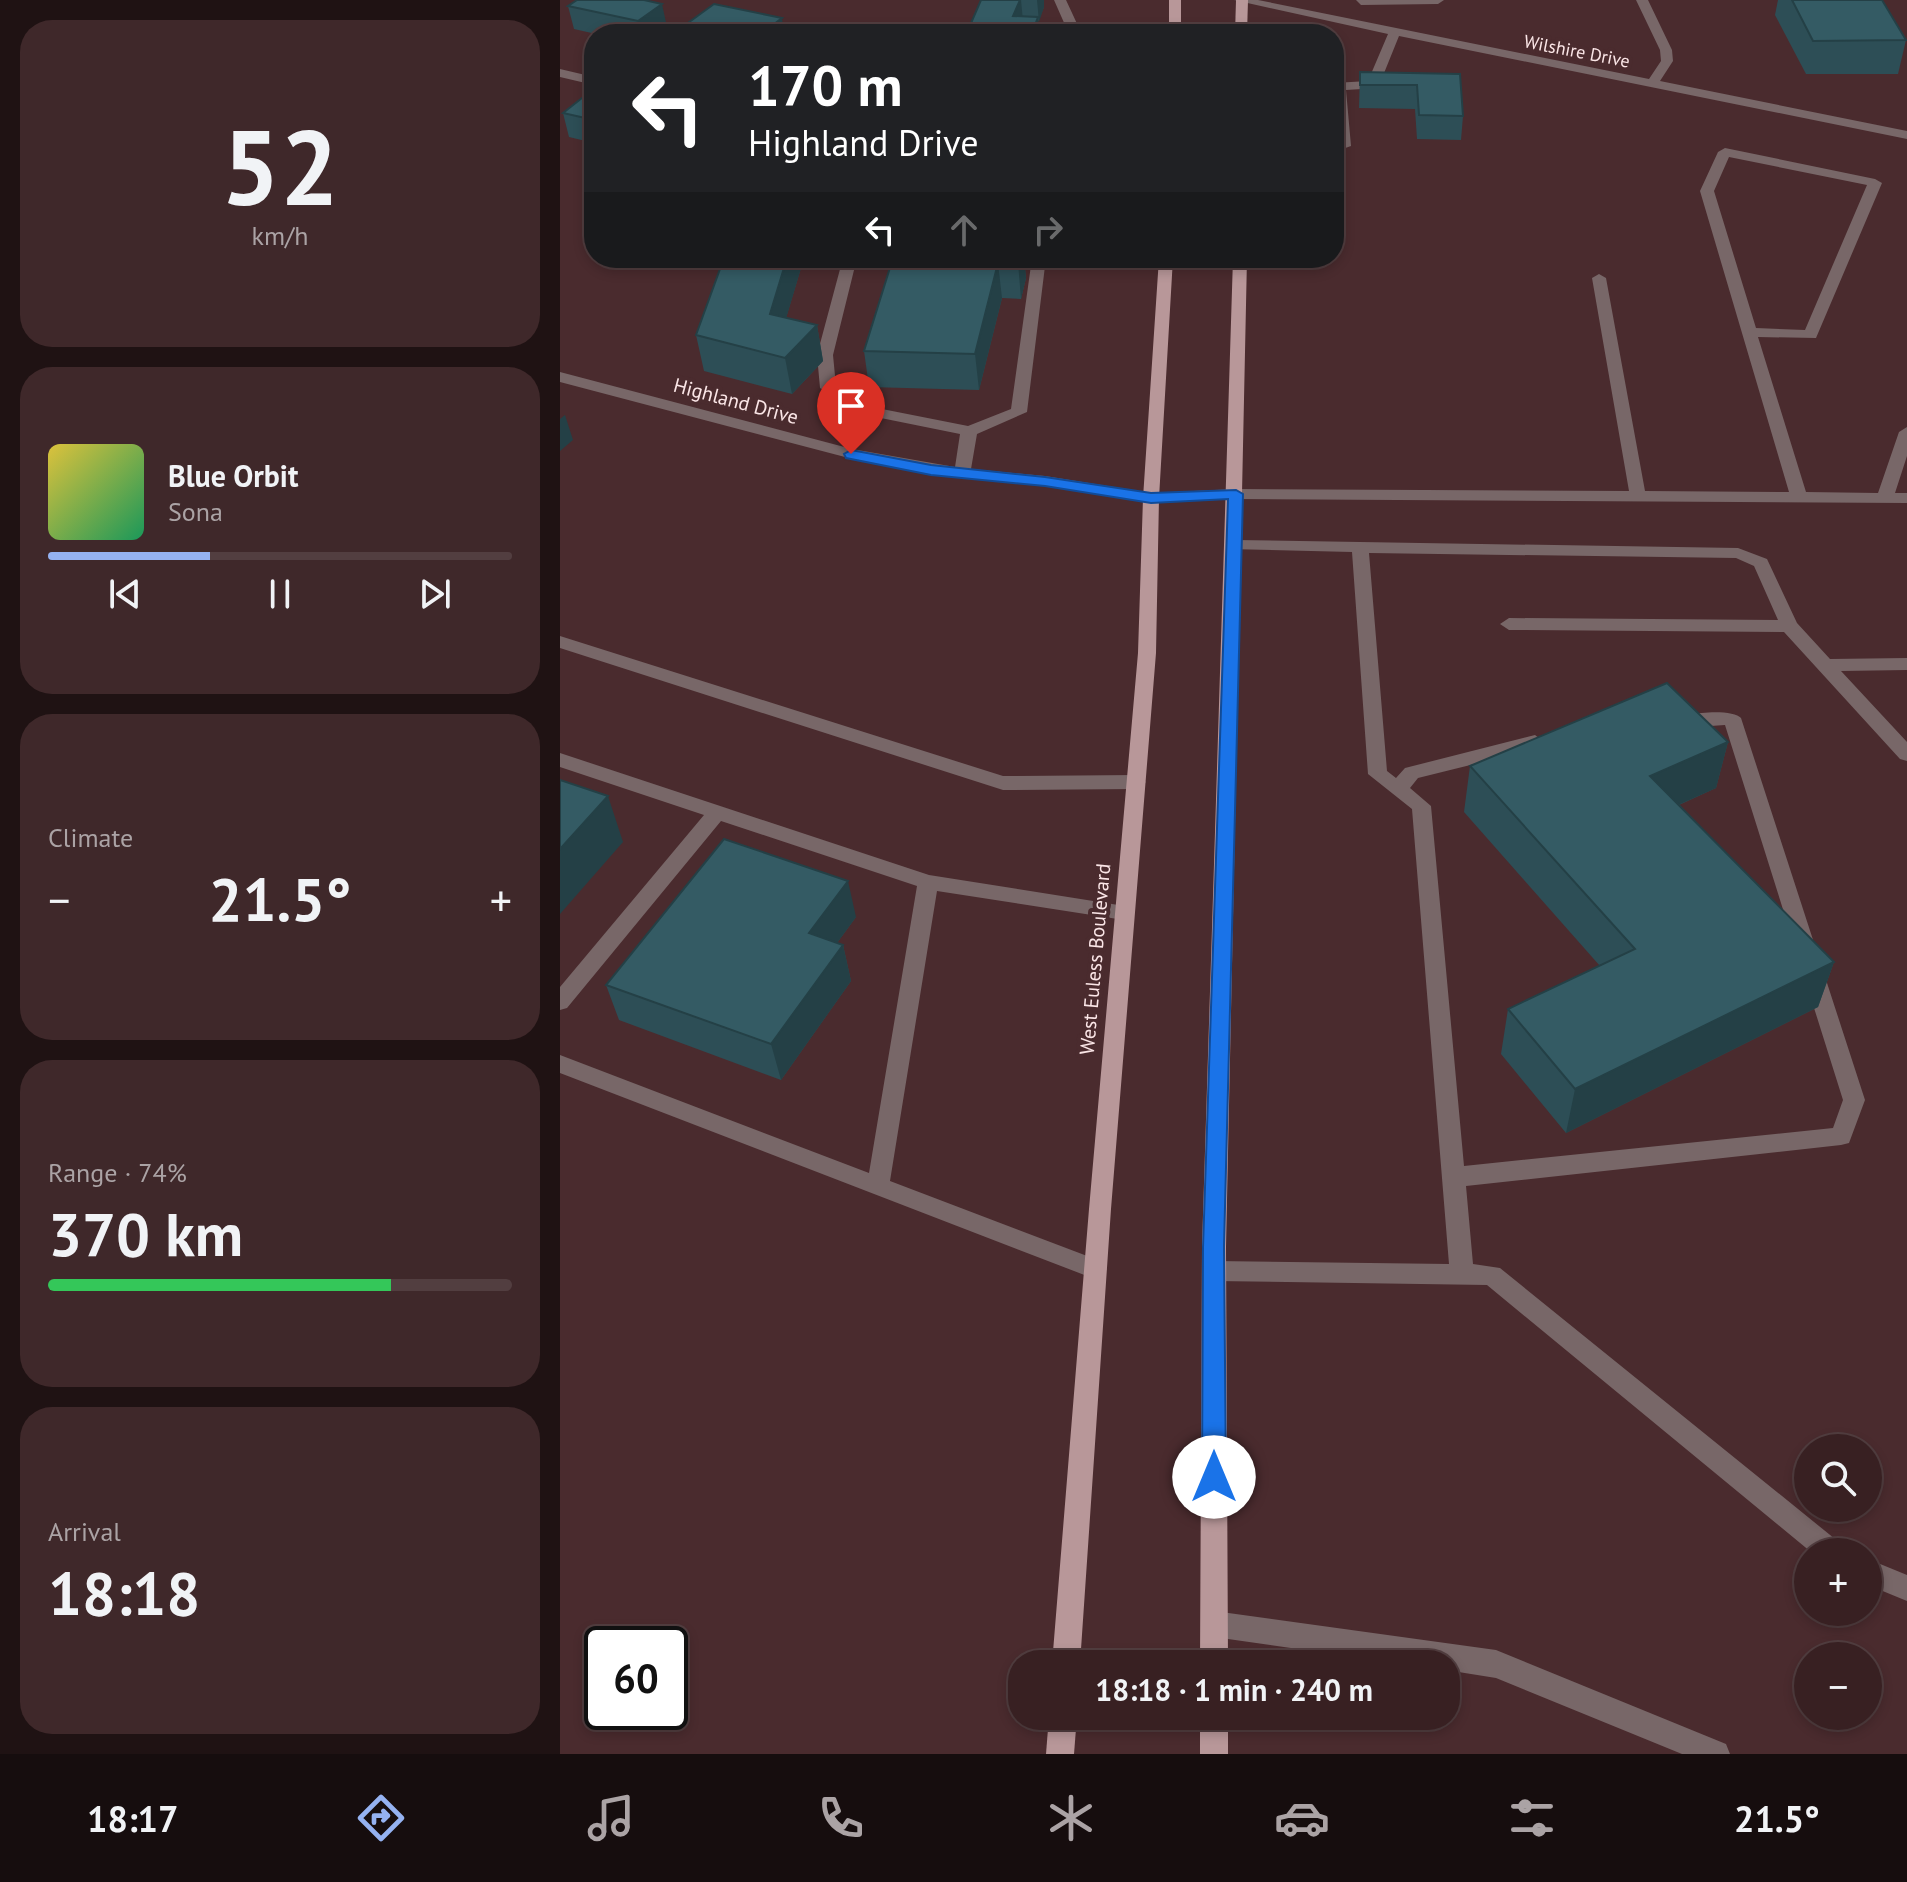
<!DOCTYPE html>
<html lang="en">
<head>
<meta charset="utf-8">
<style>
	:root { --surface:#382022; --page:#3f282a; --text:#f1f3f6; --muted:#aba3a5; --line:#523e40; --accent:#95b2f1 }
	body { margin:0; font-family:"PT Sans",sans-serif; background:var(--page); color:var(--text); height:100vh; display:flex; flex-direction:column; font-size:30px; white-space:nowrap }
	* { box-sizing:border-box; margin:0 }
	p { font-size:26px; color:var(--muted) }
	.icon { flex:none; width:44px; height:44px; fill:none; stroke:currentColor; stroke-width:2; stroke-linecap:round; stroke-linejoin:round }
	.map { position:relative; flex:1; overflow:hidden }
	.drawer { display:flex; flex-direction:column; gap:20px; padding:20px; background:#1f1213; width:560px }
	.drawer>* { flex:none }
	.top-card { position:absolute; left:24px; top:24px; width:760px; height:244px; border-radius:32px; box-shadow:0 4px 12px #0003,0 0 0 2px var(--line); background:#202124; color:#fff; overflow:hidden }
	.fabs { position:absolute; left:1234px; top:1434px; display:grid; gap:16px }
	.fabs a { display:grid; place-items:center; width:88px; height:88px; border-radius:50%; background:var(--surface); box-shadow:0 4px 12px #0003,0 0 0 2px var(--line); font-size:40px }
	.speed { position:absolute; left:24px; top:1626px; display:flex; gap:16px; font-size:40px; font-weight:700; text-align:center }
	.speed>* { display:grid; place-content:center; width:104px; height:104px; border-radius:50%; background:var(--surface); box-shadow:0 4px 12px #0003,0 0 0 2px var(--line); line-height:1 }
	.speed .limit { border:4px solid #111; border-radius:12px; background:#fff; color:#111 }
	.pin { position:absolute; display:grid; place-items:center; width:68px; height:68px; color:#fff; margin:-82px -34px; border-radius:50% 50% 50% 0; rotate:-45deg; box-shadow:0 0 8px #0007 }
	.pin .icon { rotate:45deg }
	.me { position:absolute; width:88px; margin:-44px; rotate:0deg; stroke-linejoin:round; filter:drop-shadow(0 0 6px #0008) }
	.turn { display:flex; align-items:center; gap:28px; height:168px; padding:0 32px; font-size:36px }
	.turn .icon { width:104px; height:104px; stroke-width:2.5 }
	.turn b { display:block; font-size:56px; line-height:68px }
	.lanes { display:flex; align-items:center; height:76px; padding:0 32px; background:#0003; justify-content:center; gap:40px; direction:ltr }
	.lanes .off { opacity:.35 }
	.big { font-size:60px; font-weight:600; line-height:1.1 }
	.drawer .tile { flex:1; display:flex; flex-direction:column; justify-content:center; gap:12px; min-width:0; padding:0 28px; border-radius:32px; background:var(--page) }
	.drawer .dial { align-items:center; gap:0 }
	.dial b { font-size:104px; line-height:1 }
	.song { display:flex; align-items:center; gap:24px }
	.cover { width:96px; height:96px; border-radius:12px; background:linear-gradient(135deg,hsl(50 70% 55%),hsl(150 70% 35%)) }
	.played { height:8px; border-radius:4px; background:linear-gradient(90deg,var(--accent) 35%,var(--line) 35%) }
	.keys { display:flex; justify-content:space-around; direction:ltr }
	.heat { display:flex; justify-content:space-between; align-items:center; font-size:44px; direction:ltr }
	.charge { height:12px; border-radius:6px; background:linear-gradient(90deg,#34c759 74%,var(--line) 0) }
	.trip { position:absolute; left:448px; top:1650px; width:452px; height:80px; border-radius:32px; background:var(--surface); box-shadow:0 4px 12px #0003,0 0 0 2px var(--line); font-weight:600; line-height:80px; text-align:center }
	.dock { display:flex; height:128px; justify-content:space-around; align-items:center; background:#160d0e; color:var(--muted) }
	.dock .icon { width:56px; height:56px }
	.dock .selected { color:var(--accent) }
	.dock b { font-size:36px; color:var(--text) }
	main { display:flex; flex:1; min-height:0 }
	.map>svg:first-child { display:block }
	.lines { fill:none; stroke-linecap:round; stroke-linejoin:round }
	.minor { fill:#786768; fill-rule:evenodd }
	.major { fill:#b89799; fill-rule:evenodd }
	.wall { fill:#2d4e56 }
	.shaded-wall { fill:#244046 }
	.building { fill:#345b64; stroke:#244046; stroke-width:2 }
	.route { fill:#1a73e8; stroke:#114b97; stroke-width:2 }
	.labels { text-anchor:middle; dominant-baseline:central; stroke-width:8; stroke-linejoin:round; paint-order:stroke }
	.far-street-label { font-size:18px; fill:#fbe6e7; stroke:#4a2b2e }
	.street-label { font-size:20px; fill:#fbe6e7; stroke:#4a2b2e }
</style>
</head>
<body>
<main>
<section class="drawer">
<div class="tile dial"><b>52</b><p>km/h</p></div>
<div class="tile">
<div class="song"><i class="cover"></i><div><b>Blue Orbit</b><p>Sona</p></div></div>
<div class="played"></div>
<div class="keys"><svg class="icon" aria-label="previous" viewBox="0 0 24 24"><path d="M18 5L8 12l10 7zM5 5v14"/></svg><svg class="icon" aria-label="pause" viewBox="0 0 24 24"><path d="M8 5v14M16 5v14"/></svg><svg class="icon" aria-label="next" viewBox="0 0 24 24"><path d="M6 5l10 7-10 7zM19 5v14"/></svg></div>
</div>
<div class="tile"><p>Climate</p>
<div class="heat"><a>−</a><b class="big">21.5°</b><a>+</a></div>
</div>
<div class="tile"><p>Range · 74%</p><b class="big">370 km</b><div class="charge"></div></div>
<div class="tile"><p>Arrival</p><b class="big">18:18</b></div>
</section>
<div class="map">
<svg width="1347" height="1754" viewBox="0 0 1347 1754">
	<rect width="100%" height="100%" fill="#4a2b2e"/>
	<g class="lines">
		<g class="minor">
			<path d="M494 0H506L519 28H615L621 32 509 34Z"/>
			<path d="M674 0H698L1089 79 1101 61 1100 50 1076 0H1088L1112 50 1113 61 1100 81 1347 131V139L839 36 818 88 786 90 791 146 774 152V144L777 143 774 83 808 81 828 34Z"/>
			<path d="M796 0H884L878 4 801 5Z"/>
			<path d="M0 69 34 77V85L0 77Z"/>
			<path d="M1165 148 1315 179 1322 183 1256 338 1198 337 1246 492 1318 493 1339 432 1347 427V456L1335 493H1347V503L676 499 591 503 485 486 371 475 285 457 0 382V372L292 449 395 467 400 434 306 415 260 388 257 355 283 258H297L273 355 276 386 317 408 408 426 451 409 472 258H486L467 412 417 434 411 469 485 476 591 493 676 489 1069 491 1032 278 1039 274 1046 278 1085 491 1229 492 1140 191 1158 152ZM1169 157 1307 185 1245 330 1196 328 1154 191Z"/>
			<path d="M674 540 1178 548 1207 559 1237 623 1270 659 1347 658V670L1281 671 1347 742V761L1340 759 1224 632 949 630 940 624 949 618 1218 620 1194 566 1176 558 809 553 827 771 836 778 845 768 975 735 984 742 975 749 858 778 850 788 871 806 904 1166 1273 1128 1283 1100 1165 725 1121 728 1112 722C1120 712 1173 708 1181 718L1305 1100 1289 1143 1281 1145 906 1186 913 1264 940 1268 1280 1543 1284 1552H1251L927 1285 654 1281 646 1278 642 1271 646 1264 654 1261 889 1264 852 809 808 774 792 552 668 549 665 545 668 541Z"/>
			<path d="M0 636 443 776 576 775 586 782 576 789 443 790 0 648Z"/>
			<path d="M0 753 369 875 571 907 574 912 571 917 564 920 377 891 330 1181 543 1262 547 1269 543 1276 535 1279 527 1276 0 1073V1055L309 1173 357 886 161 821 7 1008 0 1010V987L144 815 0 767Z"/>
			<path d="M1308 1559 1347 1575V1601L1308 1585Z"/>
			<path d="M654 1611 936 1650 1166 1744 1170 1754H1122L936 1678 886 1670V1664H842L654 1637 645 1633 641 1624 645 1615Z"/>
		</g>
		<g class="major">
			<rect x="609" y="0" width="12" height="34"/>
			<path d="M676 0H688L687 34H675Z"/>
			<path d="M599 258H613L599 498 596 653 551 1209 520 1664H492L529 1209 578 653 583 498Z"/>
			<path d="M673 258H687L666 1247 668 1664H640L642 1247Z"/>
			<path d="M489 1716H517L514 1754H486Z"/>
			<rect x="640" y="1716" width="28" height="38"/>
		</g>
	</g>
	<g class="wall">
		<path d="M421 0H484V7L478 22 479 34H409L408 30Z"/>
		<path d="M1218 0H1322L1346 40 1338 74H1246L1215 15Z"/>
		<path d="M154 4 224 34H122L121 28Z"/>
		<path d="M8 6 107 27 97 34H36L14 29Z"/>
		<path d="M800 72 900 74 903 116 901 140 857 139 855 109 799 108Z"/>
		<path d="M34 96V143L9 137 3 113Z"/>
		<path d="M164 258H244L226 318 257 325 263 361 232 394 144 371 136 335Z"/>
		<path d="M333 258H464L466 278 461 299 442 298 419 390 309 387 304 351Z"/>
		<path d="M1168 742 1156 788 1119 805 1274 962 1258 1007 1006 1133 941 1054 948 1009 1040 966 904 812 910 766Z"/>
		<path d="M296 917 277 943 283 945 291 981 221 1080 59 1020 46 985Z"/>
	</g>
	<g class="shaded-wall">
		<path d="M460 0H461L463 21 453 16Z"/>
		<path d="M477 0H484V7L479 22Z"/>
		<path d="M102 4 107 27 97 34H81L78 21Z"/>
		<path d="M478 17 479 34H472V33Z"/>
		<path d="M222 18 224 34H201Z"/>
		<path d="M227 258H244L217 349 210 314Z"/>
		<path d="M459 258H464L466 278 461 299 458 263Z"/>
		<path d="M438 263 442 298 419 390 415 354Z"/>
		<path d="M257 325 263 361 232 394 225 358Z"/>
		<path d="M5 415 13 440 0 451V419Z"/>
		<path d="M1168 742 1156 788 1080 822 1090 776Z"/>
		<path d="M48 796 63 842 0 914V849Z"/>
		<path d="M288 881 296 917 258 969 249 933Z"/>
		<path d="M283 945 291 981 221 1080 211 1044Z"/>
		<path d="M1274 962 1258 1007 1006 1133 1015 1089Z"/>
	</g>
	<g class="building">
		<path d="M17 0H84L102 4 78 21 8 6Z"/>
		<path d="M421 0H460L453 16 478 17 472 33 408 30Z"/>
		<path d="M1232 0H1322L1346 40 1253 41Z"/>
		<path d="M154 4 222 18 201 34H180L158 29 152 34H147L121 28Z"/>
		<path d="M800 72 900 74 903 116 859 115 857 85H800Z"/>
		<path d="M27 94 34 96V120L3 113Z"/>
		<path d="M164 258H227L210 314 257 325 225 358 136 335Z"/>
		<path d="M333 258H459L458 263H438L415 354 304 351Z"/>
		<path d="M1107 683 1168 742 1090 776 1274 962 1015 1089 948 1009 1075 949 910 766Z"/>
		<path d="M0 780 48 796 0 849Z"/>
		<path d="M164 839 288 881 249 933 283 945 211 1044 46 985Z"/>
	</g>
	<path class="route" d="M291 450 371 465 485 477 591 493 676 490 683 494 664 1247 666 1477 662 1485 654 1488 646 1485 642 1477 643 1247 668 499 591 503 485 486 371 475 286 458 284 454Z"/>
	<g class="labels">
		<g class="far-street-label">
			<text transform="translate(1017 51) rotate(11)">Wilshire Drive</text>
		</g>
		<g class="street-label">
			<text transform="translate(176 401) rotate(15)">Highland Drive</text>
			<text transform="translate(535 959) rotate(-85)">West Euless Boulevard</text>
		</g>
	</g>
</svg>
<div class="fabs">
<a><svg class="icon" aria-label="search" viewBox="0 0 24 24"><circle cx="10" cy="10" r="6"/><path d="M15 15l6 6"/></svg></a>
<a>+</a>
<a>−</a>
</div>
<div class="speed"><div class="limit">60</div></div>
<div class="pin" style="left:291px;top:454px;background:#d93025"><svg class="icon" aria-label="arrive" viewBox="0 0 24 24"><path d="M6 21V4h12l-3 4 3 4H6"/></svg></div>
<svg class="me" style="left:654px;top:1477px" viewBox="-20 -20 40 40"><circle r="19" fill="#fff"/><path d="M0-13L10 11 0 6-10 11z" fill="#1a73e8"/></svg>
<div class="trip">18:18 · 1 min · 240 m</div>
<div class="top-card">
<div class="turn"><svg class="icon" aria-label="left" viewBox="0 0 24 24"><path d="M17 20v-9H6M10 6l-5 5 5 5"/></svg><div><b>170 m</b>Highland Drive</div></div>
<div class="lanes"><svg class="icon" aria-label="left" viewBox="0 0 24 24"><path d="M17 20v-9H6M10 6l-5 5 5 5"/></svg><svg class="icon off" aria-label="ahead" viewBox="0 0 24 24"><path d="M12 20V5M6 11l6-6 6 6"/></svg><svg class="icon off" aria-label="right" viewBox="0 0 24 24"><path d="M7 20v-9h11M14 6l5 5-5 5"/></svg></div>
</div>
</div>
</main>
<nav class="dock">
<b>18:17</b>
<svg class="icon selected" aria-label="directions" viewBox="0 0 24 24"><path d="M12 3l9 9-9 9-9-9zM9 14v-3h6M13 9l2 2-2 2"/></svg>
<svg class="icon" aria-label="music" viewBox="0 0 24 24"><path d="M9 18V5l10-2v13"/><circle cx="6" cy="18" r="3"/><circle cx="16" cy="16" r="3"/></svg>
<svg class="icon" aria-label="phone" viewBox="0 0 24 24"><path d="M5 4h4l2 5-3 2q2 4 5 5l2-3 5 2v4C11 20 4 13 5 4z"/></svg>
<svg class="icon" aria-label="climate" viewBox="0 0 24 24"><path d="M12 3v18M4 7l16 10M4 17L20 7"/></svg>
<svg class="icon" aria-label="car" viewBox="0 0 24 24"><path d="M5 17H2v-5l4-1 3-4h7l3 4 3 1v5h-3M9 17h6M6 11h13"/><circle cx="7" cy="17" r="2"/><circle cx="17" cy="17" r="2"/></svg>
<svg class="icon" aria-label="filters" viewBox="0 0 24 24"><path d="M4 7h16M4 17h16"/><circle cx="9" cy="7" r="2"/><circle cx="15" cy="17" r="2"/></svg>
<b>21.5°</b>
</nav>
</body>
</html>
